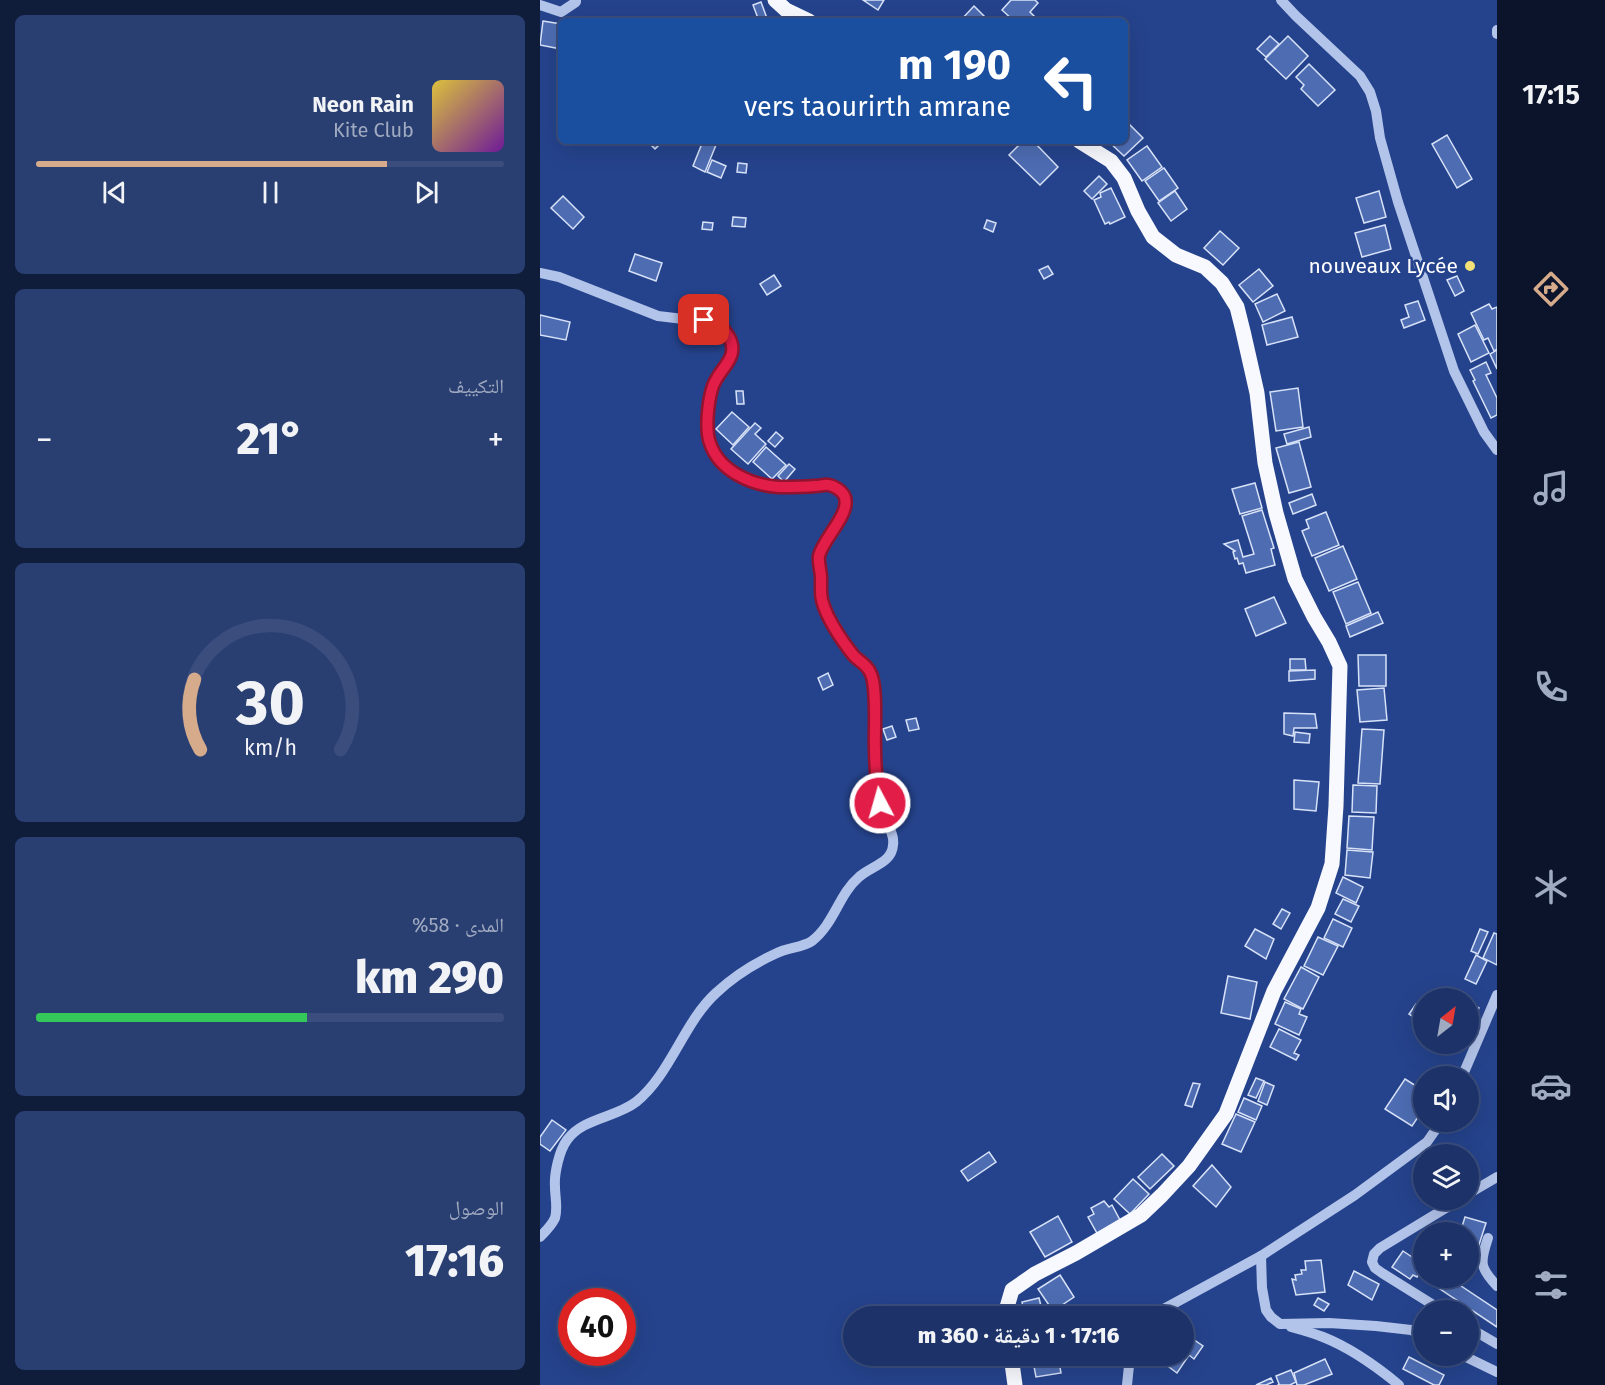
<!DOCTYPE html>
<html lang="ar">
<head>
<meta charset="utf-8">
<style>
	:root { --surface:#1c3269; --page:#293e71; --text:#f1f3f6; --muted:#a0aac0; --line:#3a4d7d; --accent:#d6ab8b }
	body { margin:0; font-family:"Fira Sans","Noto Naskh Arabic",sans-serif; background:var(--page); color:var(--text); direction:rtl; height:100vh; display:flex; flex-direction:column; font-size:22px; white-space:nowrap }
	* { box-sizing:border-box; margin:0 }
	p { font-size:20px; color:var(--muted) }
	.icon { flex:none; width:33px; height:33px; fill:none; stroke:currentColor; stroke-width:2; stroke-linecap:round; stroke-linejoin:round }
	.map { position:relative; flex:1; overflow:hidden; direction:ltr }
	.details { display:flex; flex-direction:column; gap:15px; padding:15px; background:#0f1c3a; width:540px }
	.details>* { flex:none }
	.guide { position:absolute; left:18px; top:18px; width:570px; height:126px; border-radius:9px; box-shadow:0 6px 24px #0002,0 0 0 2px var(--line); direction:rtl; background:#1a4fa0; color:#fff; overflow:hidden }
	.needle { width:39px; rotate:31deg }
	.tools { position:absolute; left:873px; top:988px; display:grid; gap:12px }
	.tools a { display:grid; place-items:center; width:66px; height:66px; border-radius:50%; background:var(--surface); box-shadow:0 6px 24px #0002,0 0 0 2px var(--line); font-size:30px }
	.speed { position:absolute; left:18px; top:1288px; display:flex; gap:12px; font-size:30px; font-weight:700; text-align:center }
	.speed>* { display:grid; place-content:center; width:78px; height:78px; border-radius:50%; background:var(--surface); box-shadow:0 6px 24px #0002,0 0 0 2px var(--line); line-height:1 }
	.speed .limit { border:9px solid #d22; background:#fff; color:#111 }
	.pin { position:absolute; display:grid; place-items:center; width:51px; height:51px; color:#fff; margin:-26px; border-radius:12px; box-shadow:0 3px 9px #0006 }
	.me { position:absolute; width:66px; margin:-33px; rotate:354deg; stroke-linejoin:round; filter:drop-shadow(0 0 4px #0008) }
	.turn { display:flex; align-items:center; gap:21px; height:126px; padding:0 18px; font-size:27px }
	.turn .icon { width:78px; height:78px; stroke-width:2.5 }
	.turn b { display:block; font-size:42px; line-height:51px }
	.big { font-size:45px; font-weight:800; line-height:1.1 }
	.details .tile { flex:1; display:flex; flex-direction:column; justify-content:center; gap:9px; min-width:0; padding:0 21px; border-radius:9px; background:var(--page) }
	.details .dial { align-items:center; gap:0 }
	.dial svg { height:156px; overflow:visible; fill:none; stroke:var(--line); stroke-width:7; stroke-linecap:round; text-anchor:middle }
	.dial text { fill:var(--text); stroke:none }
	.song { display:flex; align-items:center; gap:18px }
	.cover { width:72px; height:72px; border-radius:9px; background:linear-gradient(135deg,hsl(50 70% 55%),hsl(280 70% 35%)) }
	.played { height:6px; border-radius:3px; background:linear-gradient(90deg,var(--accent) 75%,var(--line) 75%) }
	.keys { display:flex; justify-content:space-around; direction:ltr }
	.heat { display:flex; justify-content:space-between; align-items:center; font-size:33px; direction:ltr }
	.charge { height:9px; border-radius:4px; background:linear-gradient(90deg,#34c759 58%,var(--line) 0) }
	.trip { position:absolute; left:303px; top:1306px; width:351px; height:60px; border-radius:30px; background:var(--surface); box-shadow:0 6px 24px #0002,0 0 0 2px var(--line); font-weight:800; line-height:60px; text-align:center; direction:rtl }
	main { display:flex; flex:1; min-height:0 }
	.dock { display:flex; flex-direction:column; width:108px; justify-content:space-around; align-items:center; background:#0b142a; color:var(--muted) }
	.dock .icon { width:42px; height:42px }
	.dock .selected { color:var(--accent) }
	.dock b { font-size:27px; color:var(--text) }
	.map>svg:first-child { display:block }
	.building { fill:#4d6cb2; stroke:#d7e2f8; stroke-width:1.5 }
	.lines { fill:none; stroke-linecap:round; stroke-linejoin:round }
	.minor { stroke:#b3c4ea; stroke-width:10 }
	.major { stroke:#f7f9fe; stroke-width:15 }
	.route-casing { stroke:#92132f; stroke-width:15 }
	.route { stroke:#e11d48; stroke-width:10 }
	.poi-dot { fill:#f5e277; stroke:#25438c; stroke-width:2 }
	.labels { text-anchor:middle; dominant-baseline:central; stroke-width:5; stroke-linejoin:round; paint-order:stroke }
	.poi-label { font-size:21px; fill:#fff; stroke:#25438c; text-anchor:end }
</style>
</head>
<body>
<main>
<nav class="dock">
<b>17:15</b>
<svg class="icon selected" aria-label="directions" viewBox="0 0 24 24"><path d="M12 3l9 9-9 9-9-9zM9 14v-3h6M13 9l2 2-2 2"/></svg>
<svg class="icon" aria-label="music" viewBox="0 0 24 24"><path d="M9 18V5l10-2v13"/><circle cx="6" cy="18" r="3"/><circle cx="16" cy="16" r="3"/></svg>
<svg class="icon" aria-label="phone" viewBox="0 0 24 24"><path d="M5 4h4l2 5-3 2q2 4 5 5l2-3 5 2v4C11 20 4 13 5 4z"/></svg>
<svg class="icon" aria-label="climate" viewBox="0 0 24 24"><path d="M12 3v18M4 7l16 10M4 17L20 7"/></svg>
<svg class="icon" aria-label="car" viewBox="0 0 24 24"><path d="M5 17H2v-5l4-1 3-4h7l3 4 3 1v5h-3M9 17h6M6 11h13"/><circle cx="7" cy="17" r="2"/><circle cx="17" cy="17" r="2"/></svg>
<svg class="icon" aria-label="filters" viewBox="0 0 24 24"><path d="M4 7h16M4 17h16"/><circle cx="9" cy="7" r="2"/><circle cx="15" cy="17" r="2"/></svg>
</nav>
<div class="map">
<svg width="957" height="1385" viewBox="0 0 957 1385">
	<rect width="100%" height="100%" fill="#25438c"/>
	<g class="building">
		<path d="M323 0H344L338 10Z"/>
		<path d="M471 0H495L498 3 490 12 496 18 493 21H474L462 10Z"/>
		<path d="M221 2 228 21H219L213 5Z"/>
		<path d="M434 6 447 19 445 21H420Z"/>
		<path d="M3 21 21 24V49L0 45Z"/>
		<path d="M730 36 739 44 726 57 717 49Z"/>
		<path d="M748 36 768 56 746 79 725 59Z"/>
		<path d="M769 64 795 90 778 106 761 89 764 85 756 77Z"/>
		<path d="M585 120 603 138 584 156 568 141H585Z"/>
		<path d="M907 135 932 179 917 188 892 144Z"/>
		<path d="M107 141H119L121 143 115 149Z"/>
		<path d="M163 141H167L176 145 165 172 153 166Z"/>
		<path d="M483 141H493L518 167 500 185 469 155Z"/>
		<path d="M607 146 622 167 602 181 587 160Z"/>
		<path d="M172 160 186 166 181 178 167 172Z"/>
		<path d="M198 163 207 164 206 173 197 172Z"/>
		<path d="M624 168 638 188 619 201 605 181Z"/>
		<path d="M559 176 567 184 552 199 544 191Z"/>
		<path d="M571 188 585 217 570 224 569 222 565 224 554 200 561 197 560 193Z"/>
		<path d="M635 191 647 209 631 221 618 203Z"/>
		<path d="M839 191 846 217 824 223 816 198Z"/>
		<path d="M23 196 44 217 33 229 11 208Z"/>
		<path d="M193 217 206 218 205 227 192 226Z"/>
		<path d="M447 220 456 223 453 232 444 228Z"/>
		<path d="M163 222 173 223 172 230 162 229Z"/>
		<path d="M845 225 851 249 822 257 815 233Z"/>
		<path d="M680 231 699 248 683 265 664 248Z"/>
		<path d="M95 254 122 263 116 281 89 271Z"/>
		<path d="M508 266 513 274 504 279 499 270Z"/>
		<path d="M719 269 733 286 713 302 699 285Z"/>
		<path d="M234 275 241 286 227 295 220 284Z"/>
		<path d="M917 276 924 291 915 296 907 280Z"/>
		<path d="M737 294 745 311 723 322 715 304Z"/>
		<path d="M878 301 885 320 864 328 861 320 869 317 865 305Z"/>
		<path d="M949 304 952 309 957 307V349L954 351 948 338 944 340 931 313Z"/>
		<path d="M0 315 30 322 26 340 0 335Z"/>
		<path d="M752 317 758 337 727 345 722 325Z"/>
		<path d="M935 325 949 353 931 362 918 334Z"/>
		<path d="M957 350V369L950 354Z"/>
		<path d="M946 362 951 373 946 375 957 398V415L951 418 933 381 935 380 930 370Z"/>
		<path d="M758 388 763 427 736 431 730 392Z"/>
		<path d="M196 391H203L204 404H197Z"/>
		<path d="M192 412 209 427 193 445 176 429Z"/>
		<path d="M215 423 221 428 215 434 226 444 208 464 191 449Z"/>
		<path d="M769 427 771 437 747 444 744 434Z"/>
		<path d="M236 432 243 438 235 447 228 441Z"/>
		<path d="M759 442 771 487 749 493 736 448Z"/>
		<path d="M226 447 246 465 232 479 213 462Z"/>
		<path d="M249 464 255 469 244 482 238 476Z"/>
		<path d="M715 483 722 508 700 514 692 489Z"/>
		<path d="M772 494 776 505 753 514 749 503Z"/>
		<path d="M722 510 734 548 731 549 735 565 706 573 703 563 699 564 697 558 695 559 693 552 695 551 684 544 698 540 703 557 714 554 702 516Z"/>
		<path d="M786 512 799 545 772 556 762 531 769 528 766 520Z"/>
		<path d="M803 546 817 579 789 591 775 558Z"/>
		<path d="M818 582 831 613 806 624 793 592Z"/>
		<path d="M734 597 746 623 716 636 705 609Z"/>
		<path d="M838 612 843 623 810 637 806 626Z"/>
		<path d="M818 655H846V686H819Z"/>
		<path d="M750 659H765L766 670H750Z"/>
		<path d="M775 670V679L749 681V671Z"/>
		<path d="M288 673 293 685 283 690 278 678Z"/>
		<path d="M844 688 847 720 820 722 817 690Z"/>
		<path d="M744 713 775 714 777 728H754L753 736 744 734Z"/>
		<path d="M376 718 379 729 369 731 366 720Z"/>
		<path d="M352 726 356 737 347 740 343 729Z"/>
		<path d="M822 729 844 730 840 784 818 783Z"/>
		<path d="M755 732 770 734 769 743 754 742Z"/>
		<path d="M754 780 779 782 776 811 754 809Z"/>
		<path d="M813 785 837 786 836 813 812 812Z"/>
		<path d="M809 816 834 817 832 850 807 848Z"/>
		<path d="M807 850 833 852 830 878 805 875Z"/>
		<path d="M803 877 823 887 816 903 796 893Z"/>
		<path d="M803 899 819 906 811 922 795 914Z"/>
		<path d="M742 909 750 913 741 929 733 924Z"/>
		<path d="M793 919 812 928 803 947 784 938Z"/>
		<path d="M715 929 734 939 726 959 705 946Z"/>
		<path d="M940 929 948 932 938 954 931 951Z"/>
		<path d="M954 933 957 934V965L943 958Z"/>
		<path d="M778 937 798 946 783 975 764 966Z"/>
		<path d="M936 955 947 961 936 984 925 979Z"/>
		<path d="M761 967 779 977 763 1009 744 999Z"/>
		<path d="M688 976 717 982 710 1019 681 1013Z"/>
		<path d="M745 1002 761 1009 759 1014 767 1017 759 1035 735 1024Z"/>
		<path d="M928 1003 939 1008 930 1029 928 1028Z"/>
		<path d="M876 1004 884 1009V1012L878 1020 869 1014Z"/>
		<path d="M739 1029 761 1040 754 1053 759 1055 756 1060 730 1047Z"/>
		<path d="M716 1078 724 1081 716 1098 708 1095Z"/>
		<path d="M865 1079 884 1091V1108L872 1126 845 1109Z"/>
		<path d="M725 1082 734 1086 727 1105 718 1101Z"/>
		<path d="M653 1083 660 1084 652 1107 645 1105Z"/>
		<path d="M704 1098 722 1106 716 1120 698 1112Z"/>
		<path d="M696 1114 715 1122 701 1152 682 1144Z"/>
		<path d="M12 1120 26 1130 10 1151 0 1144V1137Z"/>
		<path d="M449 1152 456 1162 428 1181 421 1171Z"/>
		<path d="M622 1154 634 1166 610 1189 598 1177Z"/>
		<path d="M672 1165 691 1187 676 1207 653 1186Z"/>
		<path d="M593 1179 609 1194 590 1214 574 1199Z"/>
		<path d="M564 1201 569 1207 572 1205 581 1222 558 1235 548 1217 554 1214 551 1208Z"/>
		<path d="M518 1216 532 1242 505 1257 490 1232Z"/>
		<path d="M925 1217 946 1223 936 1254 928 1252V1233H920Z"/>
		<path d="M863 1251 884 1265V1267L877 1277 873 1275 870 1279 852 1267Z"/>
		<path d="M781 1260 785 1292 756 1295 752 1279 756 1280 755 1275 762 1274 761 1270H766L765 1261Z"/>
		<path d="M814 1271 839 1284 832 1300 808 1285Z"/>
		<path d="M520 1275 534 1297 513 1311 498 1289Z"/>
		<path d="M890 1278H909L957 1310V1327L888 1281Z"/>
		<path d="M499 1298 503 1314 485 1317 482 1302Z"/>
		<path d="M778 1298 789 1304 784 1311 774 1305Z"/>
		<path d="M644 1333 663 1346 654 1359 649 1355 637 1373 621 1361 624 1356H644Z"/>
		<path d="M436 1356H456V1359L437 1363Z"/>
		<path d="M492 1356H518L521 1373 496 1377Z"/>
		<path d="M869 1357 904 1375 899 1385H894L863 1369Z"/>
		<path d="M785 1359 792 1374 764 1385H757L754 1373Z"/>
		<path d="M751 1370 756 1382 750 1385H738L739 1384 736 1376Z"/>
		<path d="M731 1378 733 1382 726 1385H716Z"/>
	</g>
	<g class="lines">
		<g class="minor">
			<path d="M741 0 756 16 820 76 830 92 836 111 840 138 858 202 914 371 944 432 957 450"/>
			<path d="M0 5 21 12 36 2V0"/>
			<path d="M957 30V34"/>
			<path d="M0 273 19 277 118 316 177 323C182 328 189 335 192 342 197 359 182 367 175 380 168 397 165 422 169 440 170 446 174 452 177 456 197 486 234 486 266 486 274 486 283 484 291 486 296 487 302 491 305 496 312 514 281 538 279 557 278 563 280 569 281 575 281 581 280 587 281 593 283 614 302 643 316 658 320 662 326 665 330 670 338 683 334 732 335 749 336 769 336 791 341 810 344 822 355 832 353 845 352 863 331 866 319 877 299 894 294 924 272 941 264 947 247 948 237 953 215 963 193 977 176 993 144 1022 130 1075 96 1102 75 1118 43 1118 27 1140 19 1151 14 1174 15 1187 15 1197 18 1208 15 1218 12 1225 5 1232 0 1237"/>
			<path d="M922 1077 957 995"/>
			<path d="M928 1194 957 1177"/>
			<path d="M948 1238C940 1262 939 1267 957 1286"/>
			<path d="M721 1256 722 1288 726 1310 731 1317 740 1324 789 1323 836 1326 871 1330 884 1336"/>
			<path d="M903 1311 842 1273 835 1268 832 1262 834 1254 840 1248 919 1200"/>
			<path d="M609 1317 721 1256 815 1195 887 1142 901 1122"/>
			<path d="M751 1327C762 1330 773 1333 783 1337 811 1348 836 1366 859 1385"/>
			<path d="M928 1327 957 1344"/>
			<path d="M924 1356 957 1372"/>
			<path d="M587 1385 590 1356"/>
		</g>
		<g class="major">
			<path d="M235 0 246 10 269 21"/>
			<path d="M467 1317V1307L472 1290 495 1274 536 1253 601 1215 622 1195 649 1166 686 1114 734 991 778 908 792 864 796 806 800 666 789 642 774 617 755 579 736 513 725 463 717 393 703 331 697 307 682 283 665 267 636 255 613 237 598 211 584 178 571 161 539 141"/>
			<path d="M471 1356 475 1385"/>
		</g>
	</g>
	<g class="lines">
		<g class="route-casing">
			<path id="route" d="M164 320C178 323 181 324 189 337 201 359 177 369 172 389 168 403 165 430 170 443 179 471 211 485 239 487 251 487 264 487 275 486 280 486 285 484 289 485 294 486 301 490 304 495 313 512 283 538 279 556 278 563 281 571 281 578 281 583 281 587 281 592 281 611 302 641 314 656 319 661 327 665 330 672 338 685 334 732 335 749 335 767 337 785 340 803"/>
		</g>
		<use href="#route" class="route"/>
	</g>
	<circle class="poi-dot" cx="930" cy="266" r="6"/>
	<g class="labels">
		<g class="poi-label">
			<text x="918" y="266">nouveaux Lycée</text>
		</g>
	</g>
</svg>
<div class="tools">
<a><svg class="needle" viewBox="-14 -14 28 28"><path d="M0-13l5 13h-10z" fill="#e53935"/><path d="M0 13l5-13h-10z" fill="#a0aac0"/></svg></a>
<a><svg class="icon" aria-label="sound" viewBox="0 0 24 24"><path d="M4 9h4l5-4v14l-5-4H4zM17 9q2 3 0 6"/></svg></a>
<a><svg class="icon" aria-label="layers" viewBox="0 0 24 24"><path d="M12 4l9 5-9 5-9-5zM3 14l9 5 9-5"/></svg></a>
<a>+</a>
<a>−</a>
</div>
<div class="speed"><div class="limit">40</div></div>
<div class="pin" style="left:164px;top:320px;background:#d93025"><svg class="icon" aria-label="arrive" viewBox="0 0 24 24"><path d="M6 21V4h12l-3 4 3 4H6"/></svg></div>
<svg class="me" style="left:340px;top:803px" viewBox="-20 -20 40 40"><circle r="17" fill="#e11d48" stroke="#fff" stroke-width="3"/><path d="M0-11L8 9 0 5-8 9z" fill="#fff"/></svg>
<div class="trip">17:16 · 1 دقيقة · 360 m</div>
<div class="guide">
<div class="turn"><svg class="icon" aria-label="left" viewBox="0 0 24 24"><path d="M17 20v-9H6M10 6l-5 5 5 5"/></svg><div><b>190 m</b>vers taourirth amrane</div></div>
</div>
</div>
<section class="details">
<div class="tile">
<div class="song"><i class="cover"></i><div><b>Neon Rain</b><p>Kite Club</p></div></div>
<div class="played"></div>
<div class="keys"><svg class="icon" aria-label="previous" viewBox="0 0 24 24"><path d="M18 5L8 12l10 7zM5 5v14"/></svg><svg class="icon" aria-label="pause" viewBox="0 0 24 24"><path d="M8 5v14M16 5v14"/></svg><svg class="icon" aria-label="next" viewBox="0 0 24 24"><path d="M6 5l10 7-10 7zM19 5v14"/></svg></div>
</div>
<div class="tile"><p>التكييف</p>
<div class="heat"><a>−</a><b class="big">21°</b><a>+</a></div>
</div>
<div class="tile dial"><svg viewBox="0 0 100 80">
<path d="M14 69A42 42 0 1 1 86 69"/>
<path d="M14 69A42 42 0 0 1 11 33" stroke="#d6ab8b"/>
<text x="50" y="56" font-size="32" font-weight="700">30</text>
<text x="50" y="72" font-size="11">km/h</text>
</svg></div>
<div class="tile"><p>المدى · 58%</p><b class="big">290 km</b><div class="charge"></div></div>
<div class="tile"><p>الوصول</p><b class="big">17:16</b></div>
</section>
</main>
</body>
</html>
